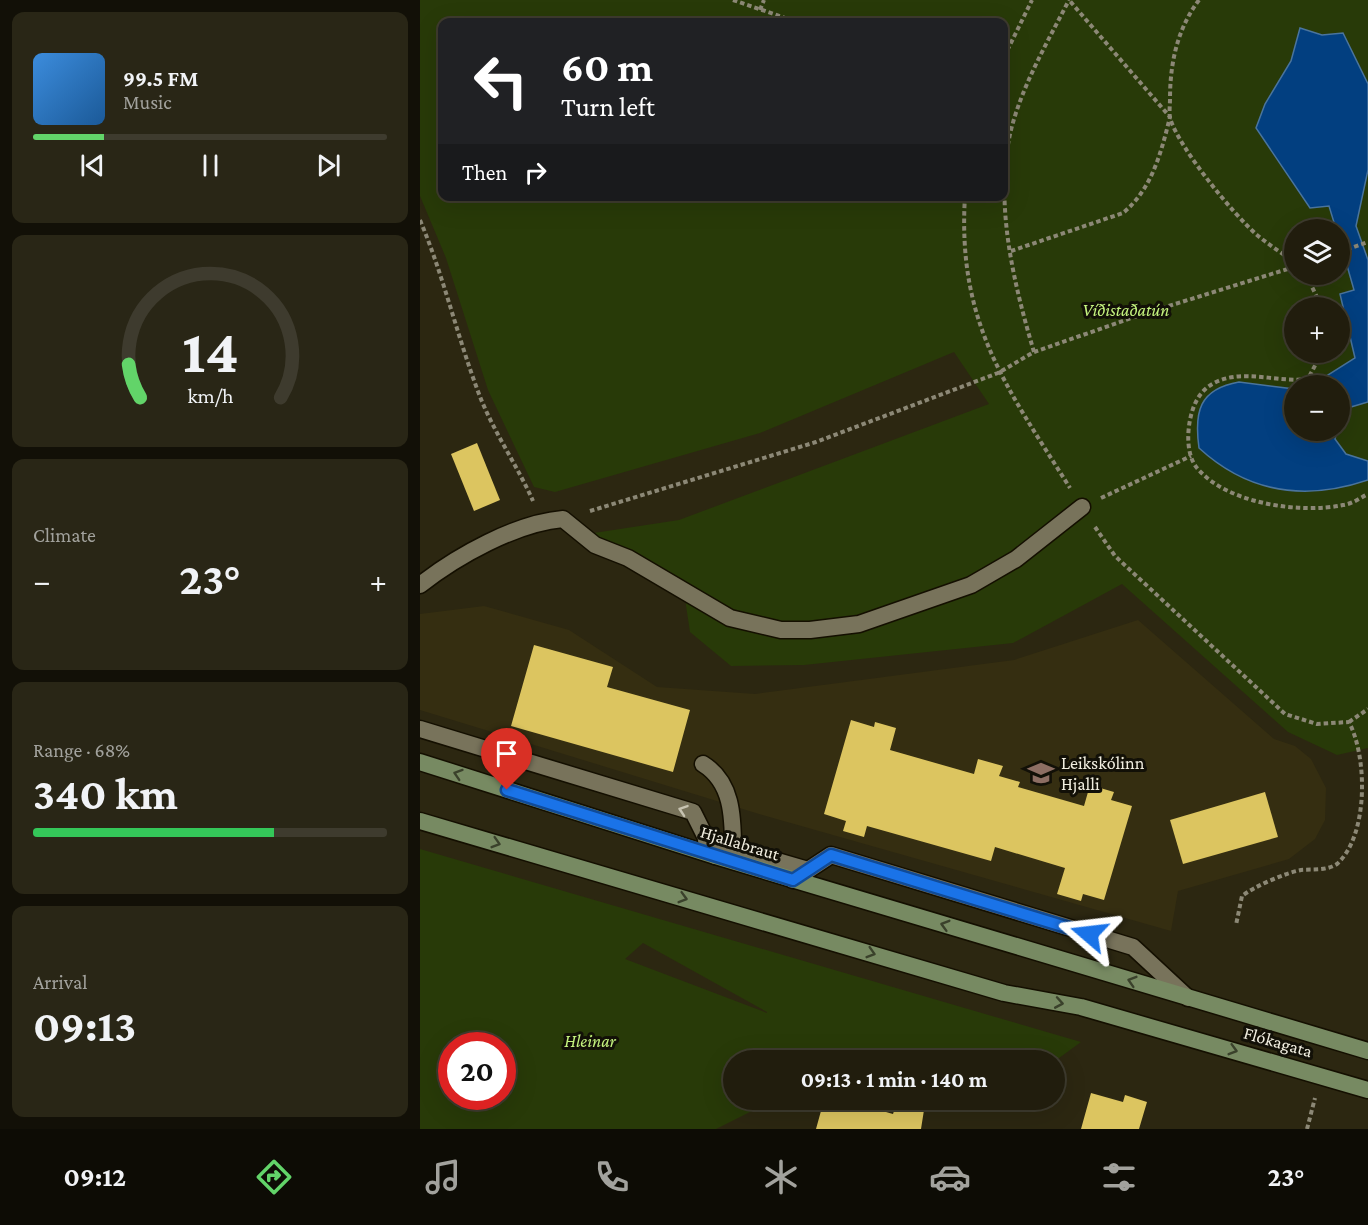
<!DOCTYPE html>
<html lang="en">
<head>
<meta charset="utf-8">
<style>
	:root { --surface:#211d0d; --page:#292616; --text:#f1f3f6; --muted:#a2a29d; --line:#3e3b2e; --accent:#62d469 }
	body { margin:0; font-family:"Crimson Pro",serif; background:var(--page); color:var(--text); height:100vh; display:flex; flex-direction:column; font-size:22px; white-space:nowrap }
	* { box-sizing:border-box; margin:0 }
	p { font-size:20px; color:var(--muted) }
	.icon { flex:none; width:33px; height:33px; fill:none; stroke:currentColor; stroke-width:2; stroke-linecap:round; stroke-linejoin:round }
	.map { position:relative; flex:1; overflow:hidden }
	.sheet { display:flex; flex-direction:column; gap:12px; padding:12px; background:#121007; width:420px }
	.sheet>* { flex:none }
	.hud { position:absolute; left:18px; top:18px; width:570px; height:183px; border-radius:12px; box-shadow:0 6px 24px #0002,0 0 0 2px var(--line); background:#202124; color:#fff; overflow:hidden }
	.tools { position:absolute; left:864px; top:219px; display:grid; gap:12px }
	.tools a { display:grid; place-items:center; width:66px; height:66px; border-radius:50%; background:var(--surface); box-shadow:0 6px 24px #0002,0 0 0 2px var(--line); font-size:30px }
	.speed { position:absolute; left:18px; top:1032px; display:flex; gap:12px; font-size:30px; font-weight:700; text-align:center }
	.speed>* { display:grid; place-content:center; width:78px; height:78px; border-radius:50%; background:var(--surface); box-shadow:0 6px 24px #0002,0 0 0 2px var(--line); line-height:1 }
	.speed .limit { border:9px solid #d22; background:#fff; color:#111 }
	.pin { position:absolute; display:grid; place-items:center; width:51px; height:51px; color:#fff; margin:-62px -26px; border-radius:50% 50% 50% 0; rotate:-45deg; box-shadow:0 0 6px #0007 }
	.pin .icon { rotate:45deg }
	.me { position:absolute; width:66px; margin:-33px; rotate:287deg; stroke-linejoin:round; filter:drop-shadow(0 0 4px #0008) }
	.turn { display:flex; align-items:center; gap:21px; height:126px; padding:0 24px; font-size:27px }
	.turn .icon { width:78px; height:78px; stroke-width:2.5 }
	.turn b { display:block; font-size:42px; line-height:51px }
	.then { display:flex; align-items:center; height:57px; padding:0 24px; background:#0003; gap:12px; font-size:22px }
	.big { font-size:45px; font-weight:700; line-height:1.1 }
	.sheet .tile { flex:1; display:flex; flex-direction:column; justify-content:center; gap:9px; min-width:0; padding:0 21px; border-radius:12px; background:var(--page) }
	.sheet .dial { align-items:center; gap:0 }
	.dial svg { height:156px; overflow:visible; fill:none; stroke:var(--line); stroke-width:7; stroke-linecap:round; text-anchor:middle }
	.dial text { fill:var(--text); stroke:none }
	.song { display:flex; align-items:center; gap:18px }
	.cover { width:72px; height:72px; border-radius:9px; background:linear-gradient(135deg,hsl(210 70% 55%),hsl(210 70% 35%)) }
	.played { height:6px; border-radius:3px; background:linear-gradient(90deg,var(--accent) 20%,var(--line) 20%) }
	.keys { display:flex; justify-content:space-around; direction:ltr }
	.heat { display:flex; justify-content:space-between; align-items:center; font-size:33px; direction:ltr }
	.charge { height:9px; border-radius:4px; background:linear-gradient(90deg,#34c759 68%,var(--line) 0) }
	.trip { position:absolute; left:303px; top:1050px; width:342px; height:60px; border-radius:30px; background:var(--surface); box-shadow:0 6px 24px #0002,0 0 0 2px var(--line); font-weight:700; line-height:60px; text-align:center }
	.dock { display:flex; height:96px; justify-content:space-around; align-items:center; background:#0d0c05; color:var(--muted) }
	.dock .icon { width:42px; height:42px }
	.dock .active { color:var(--accent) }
	.dock b { font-size:27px; color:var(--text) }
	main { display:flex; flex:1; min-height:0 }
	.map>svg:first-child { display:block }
	.built { fill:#352e11 }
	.green { fill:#283a08; fill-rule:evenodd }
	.water { fill:#023f80; stroke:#4a749d; stroke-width:1.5 }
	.building { fill:#dcc560 }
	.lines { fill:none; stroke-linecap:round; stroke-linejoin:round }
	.service-casing { stroke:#140f00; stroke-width:19 }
	.secondary-casing { stroke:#140f00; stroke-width:19 }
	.path { stroke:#8c8876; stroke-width:4; stroke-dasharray:4.5 3; stroke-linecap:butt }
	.service { stroke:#78735b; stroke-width:16 }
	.secondary { stroke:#778a62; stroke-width:16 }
	.oneway { stroke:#3a412b }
	.oneway2 { stroke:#c7c3b1 }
	.route-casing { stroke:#114b97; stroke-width:15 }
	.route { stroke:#1a73e8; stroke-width:10 }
	.labels { text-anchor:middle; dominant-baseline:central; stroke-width:6; stroke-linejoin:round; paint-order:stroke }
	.park-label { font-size:18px; font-style:italic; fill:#c5f47f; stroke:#121007 }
	.poi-label { font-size:18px; fill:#f1eee0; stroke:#121007; text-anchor:start }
	.street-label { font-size:18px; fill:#f1eee0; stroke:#121007 }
</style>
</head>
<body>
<main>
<section class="sheet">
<div class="tile">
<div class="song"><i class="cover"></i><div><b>99.5 FM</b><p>Music</p></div></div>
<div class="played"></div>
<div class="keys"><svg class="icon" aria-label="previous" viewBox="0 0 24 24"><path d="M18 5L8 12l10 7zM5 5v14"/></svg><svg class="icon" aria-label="pause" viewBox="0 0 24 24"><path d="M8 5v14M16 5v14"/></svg><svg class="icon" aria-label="next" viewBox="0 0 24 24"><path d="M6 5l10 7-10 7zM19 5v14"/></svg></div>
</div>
<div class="tile dial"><svg viewBox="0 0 100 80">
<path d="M14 69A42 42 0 1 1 86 69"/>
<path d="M14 69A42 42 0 0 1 8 52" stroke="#62d469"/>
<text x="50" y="56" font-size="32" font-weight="700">14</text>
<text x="50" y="72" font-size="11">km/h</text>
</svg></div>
<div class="tile"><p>Climate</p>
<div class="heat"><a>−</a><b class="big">23°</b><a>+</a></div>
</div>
<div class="tile"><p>Range · 68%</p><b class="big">340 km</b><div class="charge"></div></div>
<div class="tile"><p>Arrival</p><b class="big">09:13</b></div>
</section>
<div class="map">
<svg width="948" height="1129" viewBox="0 0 948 1129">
	<rect width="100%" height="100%" fill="#2c2711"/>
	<path class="built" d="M64 606 149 630 237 687 335 694 594 660 718 620 854 739 875 746 891 759 906 788 905 820 895 839 869 859 758 891 751 931 346 816 0 710V614Z"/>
	<g class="green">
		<path d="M0 0H948V748L917 755 868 732 702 584 593 643 384 665 311 666 270 632 265 599 154 536 259 520 569 404 534 352 340 433 135 492 114 487 68 390 26 258 0 196ZM22 22H584V196H22ZM874 230H920V274H874ZM874 308H920V352H874ZM874 386H920V430H874Z"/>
		<path d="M0 849 661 1042 635 1061 459 1060 441 1055 430 1060H314V1100H354L296 1129H0ZM223 943 347 1012V1013L205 959ZM32 1046H82V1096H32Z"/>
	</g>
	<g class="water">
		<path d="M880 28 902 35 923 33 948 84V170L936 226 948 260V402L931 407 920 417V386L892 385 935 358 920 294 934 290 920 241V230L916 229 909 206 890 208 836 128 845 104 871 61Z"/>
		<path d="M819 382 874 389V430L917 431 915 439 926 454 948 461V480C886 501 828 493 779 448 774 412 779 389 819 382Z"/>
	</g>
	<g class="building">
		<path d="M57 443 80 500 54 511 31 454Z"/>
		<path d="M114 645 193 667 187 687 270 710 253 772 91 726Z"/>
		<path d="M431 720 454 727 455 722 476 728 470 750 554 774 558 759 583 766 579 776 600 782 598 787 664 806 670 785 694 792 691 800 712 806 684 900 663 894 661 901 637 894 645 868 575 847 571 861 447 826 444 837 423 831 426 821 404 814Z"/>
		<path d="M845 792 858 837 763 864 750 820Z"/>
		<path d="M671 1093 703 1102 705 1095 727 1102 719 1129H661Z"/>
		<path d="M404 1100 436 1109 438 1104 473 1114 477 1102 504 1110 501 1129H396Z"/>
	</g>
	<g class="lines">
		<g class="service-casing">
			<g id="service">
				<path d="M0 585C37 556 96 523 143 519L175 545 208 558 310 618 361 630H390L439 624 551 585 596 559 662 507"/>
				<path d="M0 729 273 812 295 856"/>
				<path d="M283 764C312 782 313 816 313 848"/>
				<path d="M286 840 388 870"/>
				<path d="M373 880 411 855 713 947 768 998"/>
			</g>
		</g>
		<g class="secondary-casing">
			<g id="secondary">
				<path d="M0 762 295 856 948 1051"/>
				<path d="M0 821 584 993 661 1007 948 1090"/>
			</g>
		</g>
		<g class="path">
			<path d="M313 0 377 22"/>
			<path d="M779 0C757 29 750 64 750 99 750 105 749 113 750 118 759 148 813 214 837 235 849 245 862 253 874 262"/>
			<path d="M340 10 344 0"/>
			<path d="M584 57 612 0"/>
			<path d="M545 196C537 323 586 386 650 488"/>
			<path d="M0 220C24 277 37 336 59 394 73 431 97 465 113 501"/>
			<path d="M591 251 703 213C732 189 741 153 750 117L649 0"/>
			<path d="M920 252 948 242"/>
			<path d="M886 274 902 308"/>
			<path d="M614 352C593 281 573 199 592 126 604 82 628 41 649 0"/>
			<path d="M902 352 888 379C858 383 822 368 794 383 779 391 773 405 770 420 767 435 767 456 777 468 807 504 881 514 923 505 932 504 940 498 948 494"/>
			<path d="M681 498 771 456"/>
			<path d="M170 511 396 442 578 373 614 352 723 314 874 267"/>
			<path d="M675 527 695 556 865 714 897 724 929 722C948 759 948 836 917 864 906 871 893 869 881 870 865 873 835 886 822 896L816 925"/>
			<path d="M929 722 948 709"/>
			<path d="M887 1129 895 1098"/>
		</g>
		<use href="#service" class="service"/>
		<use href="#secondary" class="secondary"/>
	</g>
	<defs><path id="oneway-chevron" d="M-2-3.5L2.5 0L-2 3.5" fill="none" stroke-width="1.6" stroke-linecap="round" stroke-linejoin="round" transform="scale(1.5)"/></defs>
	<g class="oneway">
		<use href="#oneway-chevron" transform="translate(38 774) rotate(-162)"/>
		<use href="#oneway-chevron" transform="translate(76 843) rotate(17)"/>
		<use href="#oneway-chevron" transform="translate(263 898) rotate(16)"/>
		<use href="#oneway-chevron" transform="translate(525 925) rotate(-164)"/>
		<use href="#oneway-chevron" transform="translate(451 953) rotate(17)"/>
		<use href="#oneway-chevron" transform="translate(712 981) rotate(-163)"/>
		<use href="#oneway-chevron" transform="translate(639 1003) rotate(10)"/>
		<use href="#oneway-chevron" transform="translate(813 1050) rotate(16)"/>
	</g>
	<use class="oneway2" href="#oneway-chevron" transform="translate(263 810) rotate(-161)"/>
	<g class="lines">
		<g class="route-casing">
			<path id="route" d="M87 790 373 880 411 855 669 934"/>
		</g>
		<use href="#route" class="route"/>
	</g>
	<defs>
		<g id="school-bare" transform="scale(2.07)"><path d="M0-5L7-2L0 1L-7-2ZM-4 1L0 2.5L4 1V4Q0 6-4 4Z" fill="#8d6e63" stroke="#121007" stroke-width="2.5" paint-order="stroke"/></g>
	</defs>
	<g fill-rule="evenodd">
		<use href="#school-bare" x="621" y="773"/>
	</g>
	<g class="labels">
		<g class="park-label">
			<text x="706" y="310">Víðistaðatún</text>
			<text x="170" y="1041">Hleinar</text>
		</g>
		<g class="poi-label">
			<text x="641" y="763">Leikskólinn<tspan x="641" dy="21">Hjalli</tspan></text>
		</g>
		<g class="street-label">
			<text transform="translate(320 843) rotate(17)">Hjallabraut</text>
			<text transform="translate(858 1042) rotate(16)">Flókagata</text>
		</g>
	</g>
</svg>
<div class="tools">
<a><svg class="icon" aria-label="layers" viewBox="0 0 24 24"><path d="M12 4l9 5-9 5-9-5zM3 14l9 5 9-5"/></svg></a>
<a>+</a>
<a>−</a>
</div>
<div class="speed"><div class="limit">20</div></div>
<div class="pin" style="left:87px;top:790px;background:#d93025"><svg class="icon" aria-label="arrive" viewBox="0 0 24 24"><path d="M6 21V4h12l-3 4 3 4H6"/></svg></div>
<svg class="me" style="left:669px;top:934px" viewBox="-20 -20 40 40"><path d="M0-17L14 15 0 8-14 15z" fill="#1a73e8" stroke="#fff" stroke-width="4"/></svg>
<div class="trip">09:13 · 1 min · 140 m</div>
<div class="hud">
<div class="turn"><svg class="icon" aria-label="left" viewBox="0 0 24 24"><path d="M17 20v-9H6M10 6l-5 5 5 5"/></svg><div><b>60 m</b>Turn left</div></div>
<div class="then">Then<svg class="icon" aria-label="right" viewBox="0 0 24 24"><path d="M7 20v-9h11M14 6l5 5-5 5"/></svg></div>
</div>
</div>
</main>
<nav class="dock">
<b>09:12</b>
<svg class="icon active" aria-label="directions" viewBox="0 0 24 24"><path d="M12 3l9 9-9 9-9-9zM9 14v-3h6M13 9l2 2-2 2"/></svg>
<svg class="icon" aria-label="music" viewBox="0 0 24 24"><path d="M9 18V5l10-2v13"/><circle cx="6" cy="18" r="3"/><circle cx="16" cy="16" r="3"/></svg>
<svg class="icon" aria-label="phone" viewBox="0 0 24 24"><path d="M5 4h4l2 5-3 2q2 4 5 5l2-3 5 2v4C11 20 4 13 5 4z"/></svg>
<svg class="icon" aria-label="climate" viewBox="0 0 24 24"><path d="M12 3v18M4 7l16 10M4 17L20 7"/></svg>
<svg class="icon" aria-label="car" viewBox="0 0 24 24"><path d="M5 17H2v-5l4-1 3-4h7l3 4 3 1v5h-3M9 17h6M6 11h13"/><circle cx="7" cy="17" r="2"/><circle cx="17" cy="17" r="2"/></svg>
<svg class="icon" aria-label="filters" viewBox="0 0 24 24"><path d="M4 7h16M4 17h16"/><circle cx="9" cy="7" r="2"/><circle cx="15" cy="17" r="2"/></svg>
<b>23°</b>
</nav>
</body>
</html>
